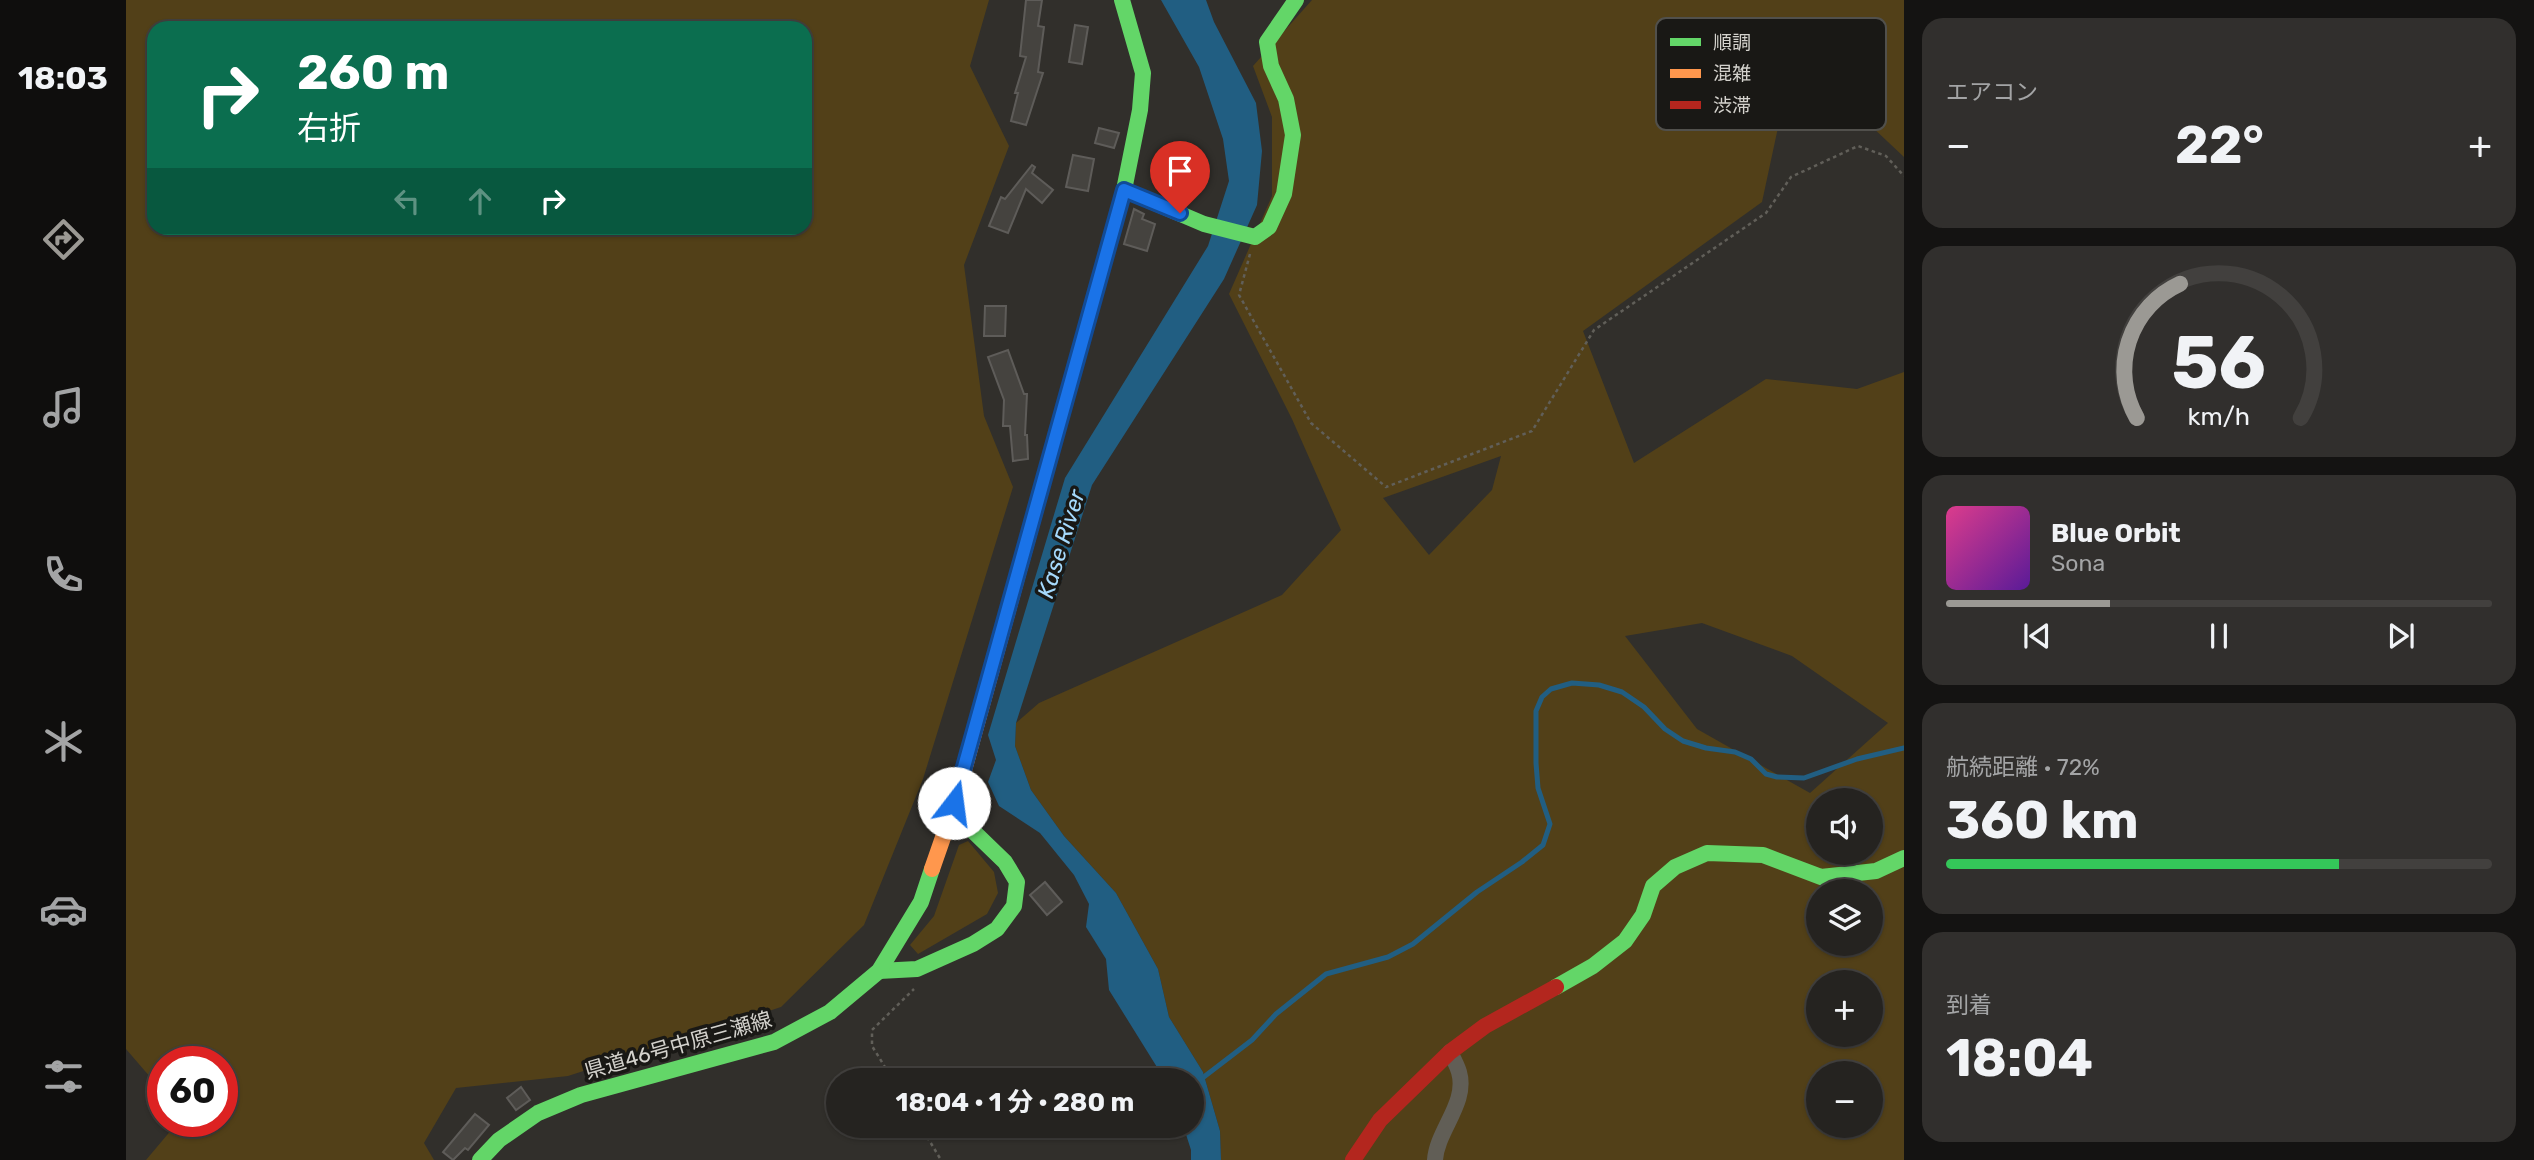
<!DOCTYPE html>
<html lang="ja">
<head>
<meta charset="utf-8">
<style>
	:root { --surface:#252320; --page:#312f2d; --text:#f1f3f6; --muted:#a3a4a5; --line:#42403e; --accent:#9b9994 }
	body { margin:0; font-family:Rubik,"Noto Sans JP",sans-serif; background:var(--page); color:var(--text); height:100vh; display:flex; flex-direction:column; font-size:26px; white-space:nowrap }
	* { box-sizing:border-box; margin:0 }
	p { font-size:23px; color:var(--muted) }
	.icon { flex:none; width:38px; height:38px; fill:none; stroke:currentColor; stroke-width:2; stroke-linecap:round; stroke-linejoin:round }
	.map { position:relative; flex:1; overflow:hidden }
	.details { display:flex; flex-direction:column; gap:18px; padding:18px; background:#141312; width:630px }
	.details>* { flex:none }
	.banner { position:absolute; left:21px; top:21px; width:665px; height:214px; border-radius:21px; box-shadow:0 2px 5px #0004,0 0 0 2px var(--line); background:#0b6e4f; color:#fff; overflow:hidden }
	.tools { position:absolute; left:1680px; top:788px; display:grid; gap:14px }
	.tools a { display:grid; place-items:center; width:77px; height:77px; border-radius:50%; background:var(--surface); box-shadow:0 2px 5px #0004,0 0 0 2px var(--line); font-size:35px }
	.speed { position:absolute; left:21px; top:1046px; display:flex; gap:14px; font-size:35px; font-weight:700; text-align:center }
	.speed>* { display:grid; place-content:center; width:91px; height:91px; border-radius:50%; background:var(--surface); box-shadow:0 2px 5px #0004,0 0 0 2px var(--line); line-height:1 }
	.speed .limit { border:10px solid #d22; background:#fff; color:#111 }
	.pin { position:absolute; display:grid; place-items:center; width:60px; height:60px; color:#fff; margin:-72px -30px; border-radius:50% 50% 50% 0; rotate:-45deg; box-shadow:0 0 7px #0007 }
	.pin .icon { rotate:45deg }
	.me { position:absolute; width:77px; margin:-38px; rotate:15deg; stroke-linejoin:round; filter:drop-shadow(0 0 5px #0008) }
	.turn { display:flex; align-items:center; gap:24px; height:147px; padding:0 35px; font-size:32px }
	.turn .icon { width:91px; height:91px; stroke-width:2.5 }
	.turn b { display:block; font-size:49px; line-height:60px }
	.lanes { display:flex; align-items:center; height:66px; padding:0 35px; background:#0003; justify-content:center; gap:35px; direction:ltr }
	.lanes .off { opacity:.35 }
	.big { font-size:52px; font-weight:700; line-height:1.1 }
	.details .tile { flex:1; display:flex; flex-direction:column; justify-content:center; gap:10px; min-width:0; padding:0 24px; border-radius:21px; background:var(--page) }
	.details .dial { align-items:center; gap:0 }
	.dial svg { height:182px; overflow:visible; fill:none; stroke:var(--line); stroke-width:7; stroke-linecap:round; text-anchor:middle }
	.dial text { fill:var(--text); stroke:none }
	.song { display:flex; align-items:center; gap:21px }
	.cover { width:84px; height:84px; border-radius:10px; background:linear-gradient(135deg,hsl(330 70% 55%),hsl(270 70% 35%)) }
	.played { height:7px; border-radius:4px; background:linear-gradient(90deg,var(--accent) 30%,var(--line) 30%) }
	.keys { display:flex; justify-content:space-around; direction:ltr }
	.heat { display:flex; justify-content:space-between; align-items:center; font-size:38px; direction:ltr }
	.charge { height:10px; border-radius:5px; background:linear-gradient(90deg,#34c759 72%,var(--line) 0) }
	.trip { position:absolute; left:700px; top:1068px; width:378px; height:70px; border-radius:35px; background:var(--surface); box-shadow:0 2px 5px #0004,0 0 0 2px var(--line); font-weight:700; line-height:70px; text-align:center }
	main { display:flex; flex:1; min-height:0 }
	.dock { display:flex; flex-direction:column; width:126px; justify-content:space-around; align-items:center; background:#0f0e0d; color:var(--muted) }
	.dock .icon { width:49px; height:49px }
	.dock .active { color:var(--accent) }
	.dock b { font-size:32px; color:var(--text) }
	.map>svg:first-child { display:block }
	.green { fill:#524018; fill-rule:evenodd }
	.water { fill:#215e82 }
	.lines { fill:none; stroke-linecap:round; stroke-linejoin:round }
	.stream { stroke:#215e82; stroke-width:5 }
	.building { fill:#45433f; stroke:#5e5c59; stroke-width:2 }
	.path { stroke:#615f59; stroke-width:2.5; stroke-dasharray:3.5 3.5; stroke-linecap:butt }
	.street { stroke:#615e56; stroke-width:16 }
	.fast { stroke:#63d668; stroke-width:16 }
	.slow { stroke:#ff974d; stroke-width:16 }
	.jam { stroke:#b3261e; stroke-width:16 }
	.route-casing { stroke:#114b97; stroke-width:18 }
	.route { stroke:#1a73e8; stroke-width:12 }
	.labels { text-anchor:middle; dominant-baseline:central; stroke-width:7; stroke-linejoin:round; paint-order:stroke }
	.street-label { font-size:21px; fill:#d4d2cd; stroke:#191815 }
	.water-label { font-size:23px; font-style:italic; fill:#a5d9fc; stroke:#191815 }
	.key { fill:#191815; stroke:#51504c; stroke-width:2 }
	.key-label { font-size:19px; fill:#d4d2cd }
</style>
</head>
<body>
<main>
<nav class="dock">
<b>18:03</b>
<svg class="icon active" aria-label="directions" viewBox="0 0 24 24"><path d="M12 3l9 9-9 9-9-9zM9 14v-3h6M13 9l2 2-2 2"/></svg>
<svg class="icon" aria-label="music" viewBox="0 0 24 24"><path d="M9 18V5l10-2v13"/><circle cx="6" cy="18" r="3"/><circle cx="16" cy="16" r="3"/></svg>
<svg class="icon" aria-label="phone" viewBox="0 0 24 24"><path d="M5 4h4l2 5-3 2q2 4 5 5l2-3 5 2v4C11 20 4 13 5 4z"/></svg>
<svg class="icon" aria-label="climate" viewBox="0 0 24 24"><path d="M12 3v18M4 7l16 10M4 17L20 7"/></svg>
<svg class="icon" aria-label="car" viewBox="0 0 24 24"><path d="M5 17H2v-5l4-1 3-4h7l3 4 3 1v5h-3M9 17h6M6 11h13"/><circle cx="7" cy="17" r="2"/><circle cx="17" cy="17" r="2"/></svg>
<svg class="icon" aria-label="filters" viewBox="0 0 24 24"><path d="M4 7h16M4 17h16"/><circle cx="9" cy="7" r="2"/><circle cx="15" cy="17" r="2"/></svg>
</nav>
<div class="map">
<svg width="1778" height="1160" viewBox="0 0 1778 1160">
	<rect width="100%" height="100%" fill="#312f2b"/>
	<g class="green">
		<path d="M0 0H863L844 66 883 146 838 265 858 416 887 487 797 779 738 925 655 1007 442 1076 330 1088 298 1143 308 1160H20L52 1122H96V1062H37V1092L0 1049ZM679 28V228H28V28Z"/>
		<path d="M1186 0H1778V157L1711 94 1656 109 1636 202 1457 331 1508 463 1640 379 1731 389 1778 372V1160H1095L1094 1131 1077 1072 1043 1017 1032 969 990 893 938 836 905 790 889 746 890 723 913 703 1156 595 1215 530 1166 419 1103 294 1146 196V117L1127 66ZM1375 456 1366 490 1303 555 1257 498ZM1576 623 1666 656 1762 723 1684 793 1571 729 1499 636ZM1692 800H1745V852H1692ZM1692 891H1745V943H1692ZM1692 982H1745V1034H1692ZM1692 1073H1745V1125H1692Z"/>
		<path d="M842 841 868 872 872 893 861 914 792 954 784 945 808 916 833 845Z"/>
	</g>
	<path class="water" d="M1035 0H1080L1088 22 1130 103 1136 151 1131 205 1098 279 966 485 890 723 889 746 905 790 938 836 990 893 1032 969 1043 1017 1077 1072 1094 1131 1095 1160H1065V1150L1057 1125H1066V1080H1039L983 990 980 959 960 927 963 904 948 875 914 833 873 806 862 782 870 760 862 735 939 478 1082 246 1103 181 1097 139 1073 67Z"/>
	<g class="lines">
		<path class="stream" d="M1066 1086 1126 1040 1150 1014 1200 974 1262 957 1287 944 1351 892 1396 862 1417 845 1424 824 1412 788 1410 763V711L1416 697 1425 689 1446 683 1473 685 1496 692 1518 707 1539 729 1557 741 1580 748 1609 752 1625 759 1640 774 1651 777 1678 778 1731 759 1778 748"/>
	</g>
	<g class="building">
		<path d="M900 0H916L912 26 918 27 912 72 917 73 900 125 885 121 892 93H889L900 57 894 56Z"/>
		<path d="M949 25 962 27 956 64 943 62Z"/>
		<path d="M973 128 993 133 988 148 969 143Z"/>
		<path d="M947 155 968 159 962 191 940 187Z"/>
		<path d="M906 165 909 167 906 173 927 190 916 203 900 189 882 233 863 226 875 197 879 199Z"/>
		<path d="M1008 209 1018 214 1016 219 1029 224 1021 251 998 244Z"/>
		<path d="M859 306H880L879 336H858Z"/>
		<path d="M882 350 898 394H901L899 435H901L902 459 887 461 884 426H877L878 400 862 357Z"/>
		<path d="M919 882 936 902 921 915 904 895Z"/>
		<path d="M395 1087 404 1100 390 1110 381 1098Z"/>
		<path d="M349 1114 363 1125 342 1150 339 1148 327 1160 317 1152Z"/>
	</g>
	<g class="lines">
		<g class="path">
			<path d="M1124 254 1113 295 1185 423 1260 487 1406 431 1468 330 1640 213 1665 177 1732 146 1760 156 1778 176"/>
			<path d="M767 1080 746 1046V1030L788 989"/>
			<path d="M794 1125 815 1160"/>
		</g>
		<path class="street" d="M1309 1160C1311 1130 1342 1103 1333 1072 1331 1065 1327 1058 1324 1052"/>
		<g class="fast">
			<path d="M998 190 1078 224 1129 237 1143 227 1158 194 1167 135 1160 99 1145 66 1141 42 1170 0"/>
			<path d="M959 330 998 190 1014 110 1017 73 996 0"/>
			<path d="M753 971 791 969 847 944 871 929 888 906 891 882 879 862 849 833 829 803"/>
			<path d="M1430 987 1467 966 1499 941 1517 915 1527 886 1549 867 1581 853 1637 855 1695 877 1750 871 1778 858"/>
			<path d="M354 1160 373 1140 412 1113 455 1095 648 1042 704 1012 753 971 795 902 806 869"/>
		</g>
		<path class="slow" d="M806 869 829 803 959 330"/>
		<path class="jam" d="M1227 1160 1254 1120 1324 1052 1359 1026 1430 987"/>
	</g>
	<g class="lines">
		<g class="route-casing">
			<path id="route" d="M828 803 998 190 1054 213"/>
		</g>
		<use href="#route" class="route"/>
	</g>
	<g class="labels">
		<g class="street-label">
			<text transform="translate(552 1045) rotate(-16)">県道46号中原三瀬線</text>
		</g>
		<g class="water-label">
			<text transform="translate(935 544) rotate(-73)">Kase River</text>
		</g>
	</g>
	<rect x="1530" y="18" width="230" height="112" rx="10" class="key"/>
	<rect x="1544" y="38" width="31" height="8" fill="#63d668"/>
	<rect x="1544" y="69" width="31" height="9" fill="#ff974d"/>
	<rect x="1544" y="101" width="31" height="8" fill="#b3261e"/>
	<g class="key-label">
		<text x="1587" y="49">順調</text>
		<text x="1587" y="80">混雑</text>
		<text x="1587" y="112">渋滞</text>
	</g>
</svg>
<div class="tools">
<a><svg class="icon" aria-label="sound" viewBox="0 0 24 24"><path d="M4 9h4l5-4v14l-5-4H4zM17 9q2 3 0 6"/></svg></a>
<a><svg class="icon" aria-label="layers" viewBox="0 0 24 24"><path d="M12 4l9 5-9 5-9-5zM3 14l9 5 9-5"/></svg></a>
<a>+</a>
<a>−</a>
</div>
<div class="speed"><div class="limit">60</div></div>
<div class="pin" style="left:1054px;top:213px;background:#d93025"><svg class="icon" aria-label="arrive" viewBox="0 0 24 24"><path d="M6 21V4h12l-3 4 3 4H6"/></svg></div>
<svg class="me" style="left:828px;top:803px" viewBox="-20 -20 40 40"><circle r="19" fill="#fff"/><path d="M0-13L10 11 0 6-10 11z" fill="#1a73e8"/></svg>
<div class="trip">18:04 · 1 分 · 280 m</div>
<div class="banner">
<div class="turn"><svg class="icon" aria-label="right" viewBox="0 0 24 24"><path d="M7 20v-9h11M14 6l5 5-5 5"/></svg><div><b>260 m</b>右折</div></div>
<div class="lanes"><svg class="icon off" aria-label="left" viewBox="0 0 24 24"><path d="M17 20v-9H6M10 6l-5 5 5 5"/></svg><svg class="icon off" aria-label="ahead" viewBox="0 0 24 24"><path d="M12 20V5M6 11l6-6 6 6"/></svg><svg class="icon" aria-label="right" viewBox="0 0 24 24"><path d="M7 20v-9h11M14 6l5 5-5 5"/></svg></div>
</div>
</div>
<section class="details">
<div class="tile"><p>エアコン</p>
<div class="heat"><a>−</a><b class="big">22°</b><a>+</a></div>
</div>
<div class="tile dial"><svg viewBox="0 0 100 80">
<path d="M14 69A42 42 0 1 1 86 69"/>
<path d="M14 69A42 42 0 0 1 33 10" stroke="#9b9994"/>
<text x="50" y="56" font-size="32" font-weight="700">56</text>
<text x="50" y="72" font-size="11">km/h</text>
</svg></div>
<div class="tile">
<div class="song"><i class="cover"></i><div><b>Blue Orbit</b><p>Sona</p></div></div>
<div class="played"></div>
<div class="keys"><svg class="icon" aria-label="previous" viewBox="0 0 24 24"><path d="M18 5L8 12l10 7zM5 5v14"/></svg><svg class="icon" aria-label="pause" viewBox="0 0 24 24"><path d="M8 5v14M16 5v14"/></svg><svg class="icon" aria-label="next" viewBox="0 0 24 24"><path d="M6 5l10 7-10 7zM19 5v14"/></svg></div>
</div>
<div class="tile"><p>航続距離 · 72%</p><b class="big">360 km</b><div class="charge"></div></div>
<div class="tile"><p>到着</p><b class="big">18:04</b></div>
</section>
</main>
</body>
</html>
